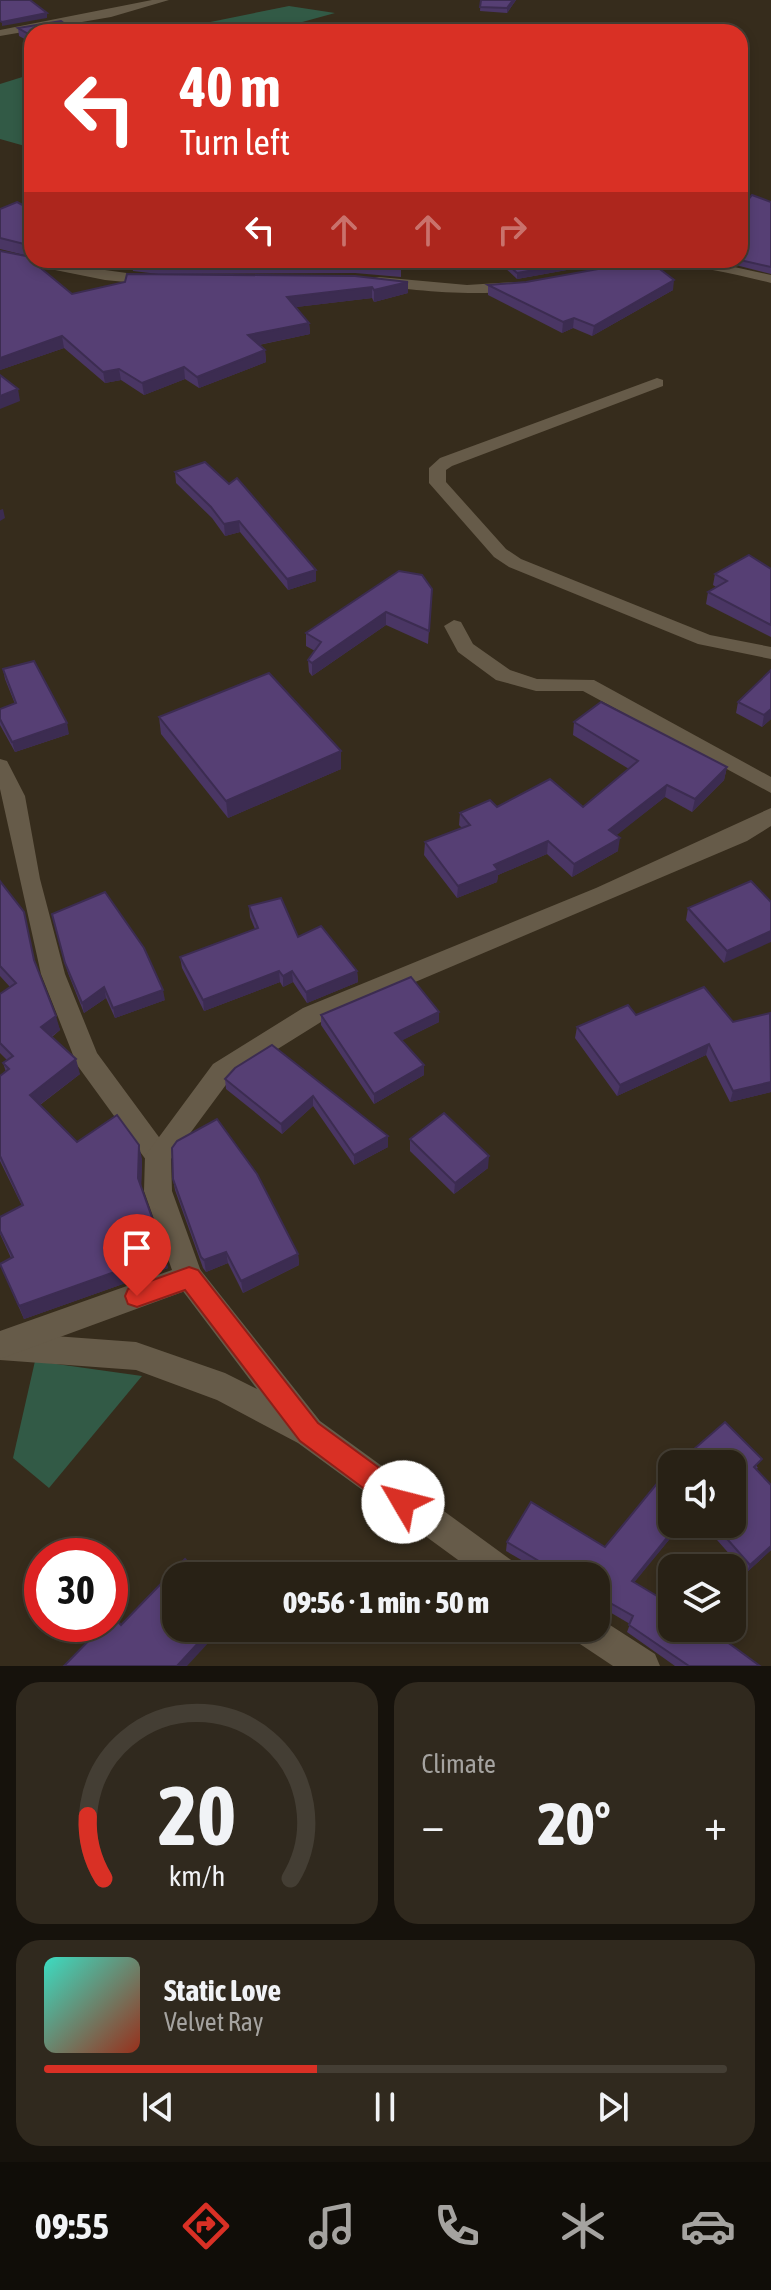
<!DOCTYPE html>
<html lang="en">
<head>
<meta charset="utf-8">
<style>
	:root { --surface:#282115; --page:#30291e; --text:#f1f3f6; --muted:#a5a3a0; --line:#443e34; --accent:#d93025 }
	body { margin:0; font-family:"Asap Condensed",sans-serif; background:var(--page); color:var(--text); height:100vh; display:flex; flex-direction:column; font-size:30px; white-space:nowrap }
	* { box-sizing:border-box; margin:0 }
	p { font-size:26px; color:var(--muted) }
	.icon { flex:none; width:44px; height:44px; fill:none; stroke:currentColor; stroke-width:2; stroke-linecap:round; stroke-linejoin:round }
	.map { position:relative; height:1666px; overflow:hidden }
	.panel { display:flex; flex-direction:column; gap:16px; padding:16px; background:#16120c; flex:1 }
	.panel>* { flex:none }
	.guide { position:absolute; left:24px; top:24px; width:724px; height:244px; border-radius:24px; box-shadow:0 4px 12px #0003,0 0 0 2px var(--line); background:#d93025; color:#fff; overflow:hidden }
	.fabs { position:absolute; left:658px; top:1450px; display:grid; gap:16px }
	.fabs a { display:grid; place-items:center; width:88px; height:88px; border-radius:16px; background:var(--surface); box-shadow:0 4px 12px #0003,0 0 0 2px var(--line); font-size:40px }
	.speed { position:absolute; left:24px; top:1538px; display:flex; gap:16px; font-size:40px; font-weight:700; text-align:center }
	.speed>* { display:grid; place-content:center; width:104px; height:104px; border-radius:50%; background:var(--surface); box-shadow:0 4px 12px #0003,0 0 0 2px var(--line); line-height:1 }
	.speed .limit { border:12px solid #d22; background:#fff; color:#111 }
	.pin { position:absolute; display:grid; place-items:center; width:68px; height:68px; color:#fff; margin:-82px -34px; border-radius:50% 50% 50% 0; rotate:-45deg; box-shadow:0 0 8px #0007 }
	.pin .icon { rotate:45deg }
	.me { position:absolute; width:88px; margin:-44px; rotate:307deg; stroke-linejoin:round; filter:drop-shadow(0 0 6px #0008) }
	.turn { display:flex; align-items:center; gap:28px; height:168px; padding:0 24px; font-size:36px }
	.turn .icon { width:104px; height:104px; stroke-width:2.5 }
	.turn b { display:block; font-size:56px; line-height:68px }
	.lanes { display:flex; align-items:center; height:76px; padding:0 24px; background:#0003; justify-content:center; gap:40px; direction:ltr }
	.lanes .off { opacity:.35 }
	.big { font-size:60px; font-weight:800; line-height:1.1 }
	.panel .card { flex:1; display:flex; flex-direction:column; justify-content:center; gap:12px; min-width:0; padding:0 28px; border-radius:24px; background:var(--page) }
	.panel .dial { align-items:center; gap:0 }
	.dial svg { height:208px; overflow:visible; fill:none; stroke:var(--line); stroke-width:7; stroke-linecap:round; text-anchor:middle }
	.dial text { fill:var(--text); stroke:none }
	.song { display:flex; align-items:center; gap:24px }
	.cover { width:96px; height:96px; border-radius:12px; background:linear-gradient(135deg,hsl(170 70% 55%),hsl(10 70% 35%)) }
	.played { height:8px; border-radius:4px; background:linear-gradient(90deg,var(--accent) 40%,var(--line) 40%) }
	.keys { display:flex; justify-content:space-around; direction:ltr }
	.heat { display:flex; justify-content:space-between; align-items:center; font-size:44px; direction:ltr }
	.panel .tiles { flex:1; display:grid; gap:16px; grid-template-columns:1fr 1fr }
	.card:last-child { grid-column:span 2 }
	.trip { position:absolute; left:162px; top:1562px; width:448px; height:80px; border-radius:24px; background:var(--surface); box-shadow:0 4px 12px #0003,0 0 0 2px var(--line); font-weight:800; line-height:80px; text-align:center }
	.menu { display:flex; height:128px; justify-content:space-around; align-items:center; background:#100d08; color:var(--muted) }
	.menu .icon { width:56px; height:56px }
	.menu .selected { color:var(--accent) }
	.menu b { font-size:36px; color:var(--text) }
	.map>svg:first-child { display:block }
	.green { fill:#325a46 }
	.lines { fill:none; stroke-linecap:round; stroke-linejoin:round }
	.minor { fill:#665b49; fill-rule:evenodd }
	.tertiary { fill:#665b49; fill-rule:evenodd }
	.wall { fill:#4a3664 }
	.shaded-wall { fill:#3c2c51 }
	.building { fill:#563f74; stroke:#3c2c51; stroke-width:2 }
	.route { fill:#d93025; stroke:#8d1f18; stroke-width:2 }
</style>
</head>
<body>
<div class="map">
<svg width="771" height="1666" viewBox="0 0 771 1666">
	<rect width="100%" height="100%" fill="#362c1c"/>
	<g class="green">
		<path d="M289 6 335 13 266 32H161Z"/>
		<path d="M32 74V148L0 139V84Z"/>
		<path d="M35 1361 142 1376 49 1488 13 1458Z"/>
	</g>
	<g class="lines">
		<g class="minor">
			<path d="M152 0H169L111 17 0 36V30Z"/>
			<path d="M657 378 663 380V386L452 466 446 470V482L506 549 521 559 710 635 771 647V659L698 644 509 567 494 557 429 483V468L440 458Z"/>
			<path d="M454 620 461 622 473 644 510 670 537 679 594 680 771 777V793L583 691H536L496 680 458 652 444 626Z"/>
			<path d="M0 759 7 761 25 796 40 879 65 974 97 1053 167 1148 171 1156 167 1164 158 1168 149 1164 77 1065 41 974 0 789Z"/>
			<path d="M189 1264 199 1268 320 1421 518 1565 523 1576H480L298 1443 217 1400 136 1370 0 1360V1332L136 1342 225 1373 257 1389 179 1286 175 1277 179 1268Z"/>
			<path d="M596 1616 655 1654 660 1666H613L574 1640 569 1628H596Z"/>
		</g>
		<g class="tertiary">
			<path d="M0 251 32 260 156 277 163 281 156 285 105 280 0 259Z"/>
			<path d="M633 260H702L771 275V283C735 274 698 265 661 265 647 266 623 275 613 267Z"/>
			<path d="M379 277 467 285 516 282 523 286C506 300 399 290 374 284V278Z"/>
			<path d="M771 808V826L747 841 321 1022 231 1078 171 1159 172 1191 203 1277 199 1286 0 1359V1331L172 1270 144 1191 145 1156 213 1064 303 1008 596 888Z"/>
		</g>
	</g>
	<g class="wall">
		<path d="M481 0H516L507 13 480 11Z"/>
		<path d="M18 28 32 32V43L19 36Z"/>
		<path d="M771 202V274L716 260H740Z"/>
		<path d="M0 209 32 210V257L0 249Z"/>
		<path d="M0 251 72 294 355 276 408 293 374 302 372 298 296 307 309 323 310 334 259 345 265 350 266 362 199 388 185 379 144 395 121 380 105 383 64 348 0 370Z"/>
		<path d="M398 260 401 267V277L355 273 158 274 133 271 131 261Z"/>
		<path d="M502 260H622L517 279 502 265Z"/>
		<path d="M526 282 673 290 592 336 573 328 562 333 488 295V285Z"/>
		<path d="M175 472 316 581 288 590 240 532 225 536 212 518 176 483Z"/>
		<path d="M771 569V637L706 604 708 592 716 587 713 585 715 574Z"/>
		<path d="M399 571 431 602 428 644 386 625 312 676 309 672 308 660 315 651 306 646V633Z"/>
		<path d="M3 669 69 734 15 752 0 725V709L15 704 5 679Z"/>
		<path d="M771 670V719L762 727 736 713 738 702Z"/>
		<path d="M159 717 341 769 228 818 161 734Z"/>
		<path d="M574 722 727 767 724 780 692 812 665 797 616 835 618 851 572 877 547 854 498 875 497 882 457 898 424 855 425 842 462 828 459 825 460 813 497 807H583L629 769 573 735Z"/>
		<path d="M0 881 36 964 60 1030 52 1037 80 1074 40 1105 77 1142 142 1159 141 1187 168 1268 24 1319 0 1264 11 1258 0 1234V1217L22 1206 0 1161V1076L6 1072 3 1063 7 1060 0 1053V994L10 987 0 976Z"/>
		<path d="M771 902 724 963 686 920 688 908Z"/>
		<path d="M249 906 298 937 357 971 358 982 307 1003 293 982 283 987 280 982 204 1011 182 968 180 957 255 929 250 917Z"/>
		<path d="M52 914 165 1000 115 1018 106 998 84 1013 68 973Z"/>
		<path d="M321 1015 439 1022 402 1040 424 1075 374 1104 321 1025Z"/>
		<path d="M636 1015 733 1022 771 1015V1092L730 1102 706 1055 617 1096 575 1038 577 1027Z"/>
		<path d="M272 1045 388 1147 354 1165 313 1106 282 1134 226 1089 225 1079Z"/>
		<path d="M410 1139 488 1168 454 1194 410 1151Z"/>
		<path d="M173 1179 298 1254 299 1265 243 1293 228 1263 206 1272 203 1268 175 1190Z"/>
		<path d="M725 1422 758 1468 756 1469 771 1550 746 1573 703 1524H732Z"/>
		<path d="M672 1524H682L634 1582 760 1666H675L627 1632 630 1624 596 1604V1576H549L506 1551 507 1542 605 1547Z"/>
		<path d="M684 1524H698L690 1531Z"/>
	</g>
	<g class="shaded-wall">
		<path d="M513 0H516L507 13V8Z"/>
		<path d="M47 13V18L2 26V22Z"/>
		<path d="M590 260H622L517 279V273Z"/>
		<path d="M674 280 673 290 592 336 594 326Z"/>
		<path d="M408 282V293L374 302V290Z"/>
		<path d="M372 287V298L288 308 287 297Z"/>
		<path d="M574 318 573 328 562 333 563 322Z"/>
		<path d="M309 323 310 334 248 347V335Z"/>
		<path d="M62 336 64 348 0 370V358Z"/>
		<path d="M265 350 266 362 199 388 197 377Z"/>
		<path d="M184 367 185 379 144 395 142 383Z"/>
		<path d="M119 369 121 380 105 383 103 372Z"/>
		<path d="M18 389 20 401 0 409V396Z"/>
		<path d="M3 509 5 518 0 521V510Z"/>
		<path d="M239 521 240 532 225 536 224 524Z"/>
		<path d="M316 570V581L288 590 287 579Z"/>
		<path d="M386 612V625L312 676V663Z"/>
		<path d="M771 709V719L762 727 764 715Z"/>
		<path d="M67 723 69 734 15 752 12 742Z"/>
		<path d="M341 751V769L228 818 226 801Z"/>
		<path d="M727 767 724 780 692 812 695 799Z"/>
		<path d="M667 785 665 797 608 842 609 830Z"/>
		<path d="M620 838 618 851 572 877 574 864Z"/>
		<path d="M548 841 547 854 498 875 497 882 457 898 458 886 494 865Z"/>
		<path d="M771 931V942L724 963 727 951Z"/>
		<path d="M279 971 280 982 204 1011 203 1000Z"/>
		<path d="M292 971 293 982 283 987V976Z"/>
		<path d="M357 971 358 982 307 1003 306 992Z"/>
		<path d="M104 987 106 998 84 1013 82 1003Z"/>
		<path d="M163 990 165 1000 115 1018 113 1008Z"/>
		<path d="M439 1012V1022L395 1044V1033Z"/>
		<path d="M56 1016 60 1030 45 1041 41 1027Z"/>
		<path d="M709 1044 706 1055 617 1096 620 1085Z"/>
		<path d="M76 1059 80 1074 34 1109 30 1095Z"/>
		<path d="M424 1065V1075L374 1104V1094Z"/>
		<path d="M771 1082V1092L730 1102 733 1091Z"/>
		<path d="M313 1096V1106L282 1134 281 1124Z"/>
		<path d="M388 1136V1147L354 1165V1155Z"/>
		<path d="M139 1145 142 1159 141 1192 138 1178Z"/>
		<path d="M489 1156 488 1168 454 1194 455 1183Z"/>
		<path d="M226 1252 228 1263 206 1272 204 1260Z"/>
		<path d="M165 1254 168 1268 24 1319 19 1306Z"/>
		<path d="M298 1254 299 1265 243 1293 241 1281Z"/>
		<path d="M678 1524H682L629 1589 632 1581Z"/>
		<path d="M771 1546V1550L746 1573 750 1565Z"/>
		<path d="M212 1628H222L187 1666H177Z"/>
	</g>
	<g class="building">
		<path d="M0 0H30L47 13 2 22 0 21Z"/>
		<path d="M481 0H513L507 8 480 7Z"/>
		<path d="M61 21 76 32H32V36L18 28Z"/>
		<path d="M752 195 771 202V267L740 260V210Z"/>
		<path d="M17 202 32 210V246L0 238V209Z"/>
		<path d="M0 251 26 256 72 294 125 282 127 274 355 276 408 282 374 290 372 287 287 297 309 323 248 335 265 350 197 377 184 367 142 383 119 369 103 372 62 336 0 358Z"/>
		<path d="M132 260H398L401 267 355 263 157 264Z"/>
		<path d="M503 260H590L517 273Z"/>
		<path d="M648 260 674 280 594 326 574 318 563 322 488 285 526 282Z"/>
		<path d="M0 375 18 389 0 396Z"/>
		<path d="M205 462 229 484 237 478 316 570 287 579 239 521 224 524 211 507 175 472Z"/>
		<path d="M749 555 771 569V625L708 592 727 581 715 574Z"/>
		<path d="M399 571 422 575 432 589 429 631 386 612 312 663 308 660 321 642 306 633Z"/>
		<path d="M34 661 67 723 12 742 0 719V709L16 703 3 669Z"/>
		<path d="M771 670V709L764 715 738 702Z"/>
		<path d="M269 673 341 751 226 801 159 717Z"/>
		<path d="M601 702 727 767 695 799 667 785 609 830 620 838 574 864 548 841 494 865 498 870 458 886 425 842 470 825 460 813 490 800 497 807 550 779 583 807 638 761 574 722Z"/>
		<path d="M0 881 24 912 34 960 56 1016 41 1027 76 1059 30 1095 77 1142 117 1115 139 1145 138 1178 165 1254 19 1306 0 1264 13 1257 0 1231V1217L23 1205 0 1156V1076L9 1069 3 1063 13 1056 0 1043V994L16 983 0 966Z"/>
		<path d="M751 881 771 902V931L727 951 688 908Z"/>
		<path d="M105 892 144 948 163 990 113 1008 104 987 82 1003 65 963 52 914Z"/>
		<path d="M281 898 298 937 321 926 357 971 306 992 292 971 283 976 279 971 203 1000 180 957 258 928 249 906Z"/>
		<path d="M411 977 439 1012 395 1033 424 1065 374 1094 321 1015Z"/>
		<path d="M704 987 733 1022 770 1013 771 1082 733 1091 709 1044 620 1085 577 1027 628 1005 636 1015Z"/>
		<path d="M272 1045 388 1136 354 1155 313 1096 281 1124 225 1079 235 1068Z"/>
		<path d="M444 1113 489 1156 455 1183 410 1139Z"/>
		<path d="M217 1119 257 1174 298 1254 241 1281 226 1252 204 1260 201 1257 173 1179 172 1148 177 1141Z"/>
		<path d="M725 1422 762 1459 754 1467 771 1485V1546L750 1565 714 1524H732V1464H677Z"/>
		<path d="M672 1469V1524H678L632 1581 672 1605V1628H708L760 1666H689L629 1625 633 1616 596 1595V1576H564L507 1542 531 1502 605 1547 664 1475Z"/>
		<path d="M185 1559 200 1576H176V1628H212L177 1666H64L105 1624H110V1619L113 1616 121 1625Z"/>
	</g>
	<path class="route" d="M189 1267 198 1270 318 1423 412 1492 416 1502 412 1511 403 1515 394 1511 300 1441 185 1290 137 1307 128 1304 125 1296 128 1289Z"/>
</svg>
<div class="fabs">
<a><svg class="icon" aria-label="sound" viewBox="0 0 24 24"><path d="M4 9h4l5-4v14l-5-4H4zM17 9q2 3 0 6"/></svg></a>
<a><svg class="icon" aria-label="layers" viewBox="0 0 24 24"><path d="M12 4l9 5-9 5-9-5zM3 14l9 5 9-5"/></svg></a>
</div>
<div class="speed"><div class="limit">30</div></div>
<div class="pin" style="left:137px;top:1296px;background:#d93025"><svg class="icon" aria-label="arrive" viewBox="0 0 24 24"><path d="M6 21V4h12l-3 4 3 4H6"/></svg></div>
<svg class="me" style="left:403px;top:1502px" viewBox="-20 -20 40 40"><circle r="19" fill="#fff"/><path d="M0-13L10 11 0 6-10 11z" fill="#d93025"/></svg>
<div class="trip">09:56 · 1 min · 50 m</div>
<div class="guide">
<div class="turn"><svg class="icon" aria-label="left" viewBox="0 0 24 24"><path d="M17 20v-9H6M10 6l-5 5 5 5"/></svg><div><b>40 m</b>Turn left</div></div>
<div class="lanes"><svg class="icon" aria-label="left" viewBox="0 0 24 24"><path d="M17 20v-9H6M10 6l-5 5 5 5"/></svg><svg class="icon off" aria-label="ahead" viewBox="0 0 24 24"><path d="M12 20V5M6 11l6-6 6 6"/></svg><svg class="icon off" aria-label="ahead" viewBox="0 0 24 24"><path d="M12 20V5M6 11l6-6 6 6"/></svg><svg class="icon off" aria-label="right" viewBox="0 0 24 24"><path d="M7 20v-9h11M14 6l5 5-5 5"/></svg></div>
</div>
</div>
<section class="panel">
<div class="tiles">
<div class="card dial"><svg viewBox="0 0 100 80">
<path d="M14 69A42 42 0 1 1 86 69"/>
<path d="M14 69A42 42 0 0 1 8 45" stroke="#d93025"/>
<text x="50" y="56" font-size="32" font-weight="700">20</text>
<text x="50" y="72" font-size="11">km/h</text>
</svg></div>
<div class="card"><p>Climate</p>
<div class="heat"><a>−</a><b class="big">20°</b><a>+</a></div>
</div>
<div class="card">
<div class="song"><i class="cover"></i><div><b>Static Love</b><p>Velvet Ray</p></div></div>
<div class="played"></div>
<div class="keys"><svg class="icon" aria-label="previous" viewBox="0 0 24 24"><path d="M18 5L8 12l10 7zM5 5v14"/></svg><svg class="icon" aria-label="pause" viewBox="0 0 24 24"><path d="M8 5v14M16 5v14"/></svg><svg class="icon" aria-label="next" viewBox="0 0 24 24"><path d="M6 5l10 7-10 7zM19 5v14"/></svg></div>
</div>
</div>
</section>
<nav class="menu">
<b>09:55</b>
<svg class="icon selected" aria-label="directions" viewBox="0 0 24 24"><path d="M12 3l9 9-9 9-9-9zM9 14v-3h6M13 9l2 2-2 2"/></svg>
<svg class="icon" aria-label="music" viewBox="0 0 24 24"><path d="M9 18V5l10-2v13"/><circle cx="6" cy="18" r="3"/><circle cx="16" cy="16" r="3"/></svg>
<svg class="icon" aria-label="phone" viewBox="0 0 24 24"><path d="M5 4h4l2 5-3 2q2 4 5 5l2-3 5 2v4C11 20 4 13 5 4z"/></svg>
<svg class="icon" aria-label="climate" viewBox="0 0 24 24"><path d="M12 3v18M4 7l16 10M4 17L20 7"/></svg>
<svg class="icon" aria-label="car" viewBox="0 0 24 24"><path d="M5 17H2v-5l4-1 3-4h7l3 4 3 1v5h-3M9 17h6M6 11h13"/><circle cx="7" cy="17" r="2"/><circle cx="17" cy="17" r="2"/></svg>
</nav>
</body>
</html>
